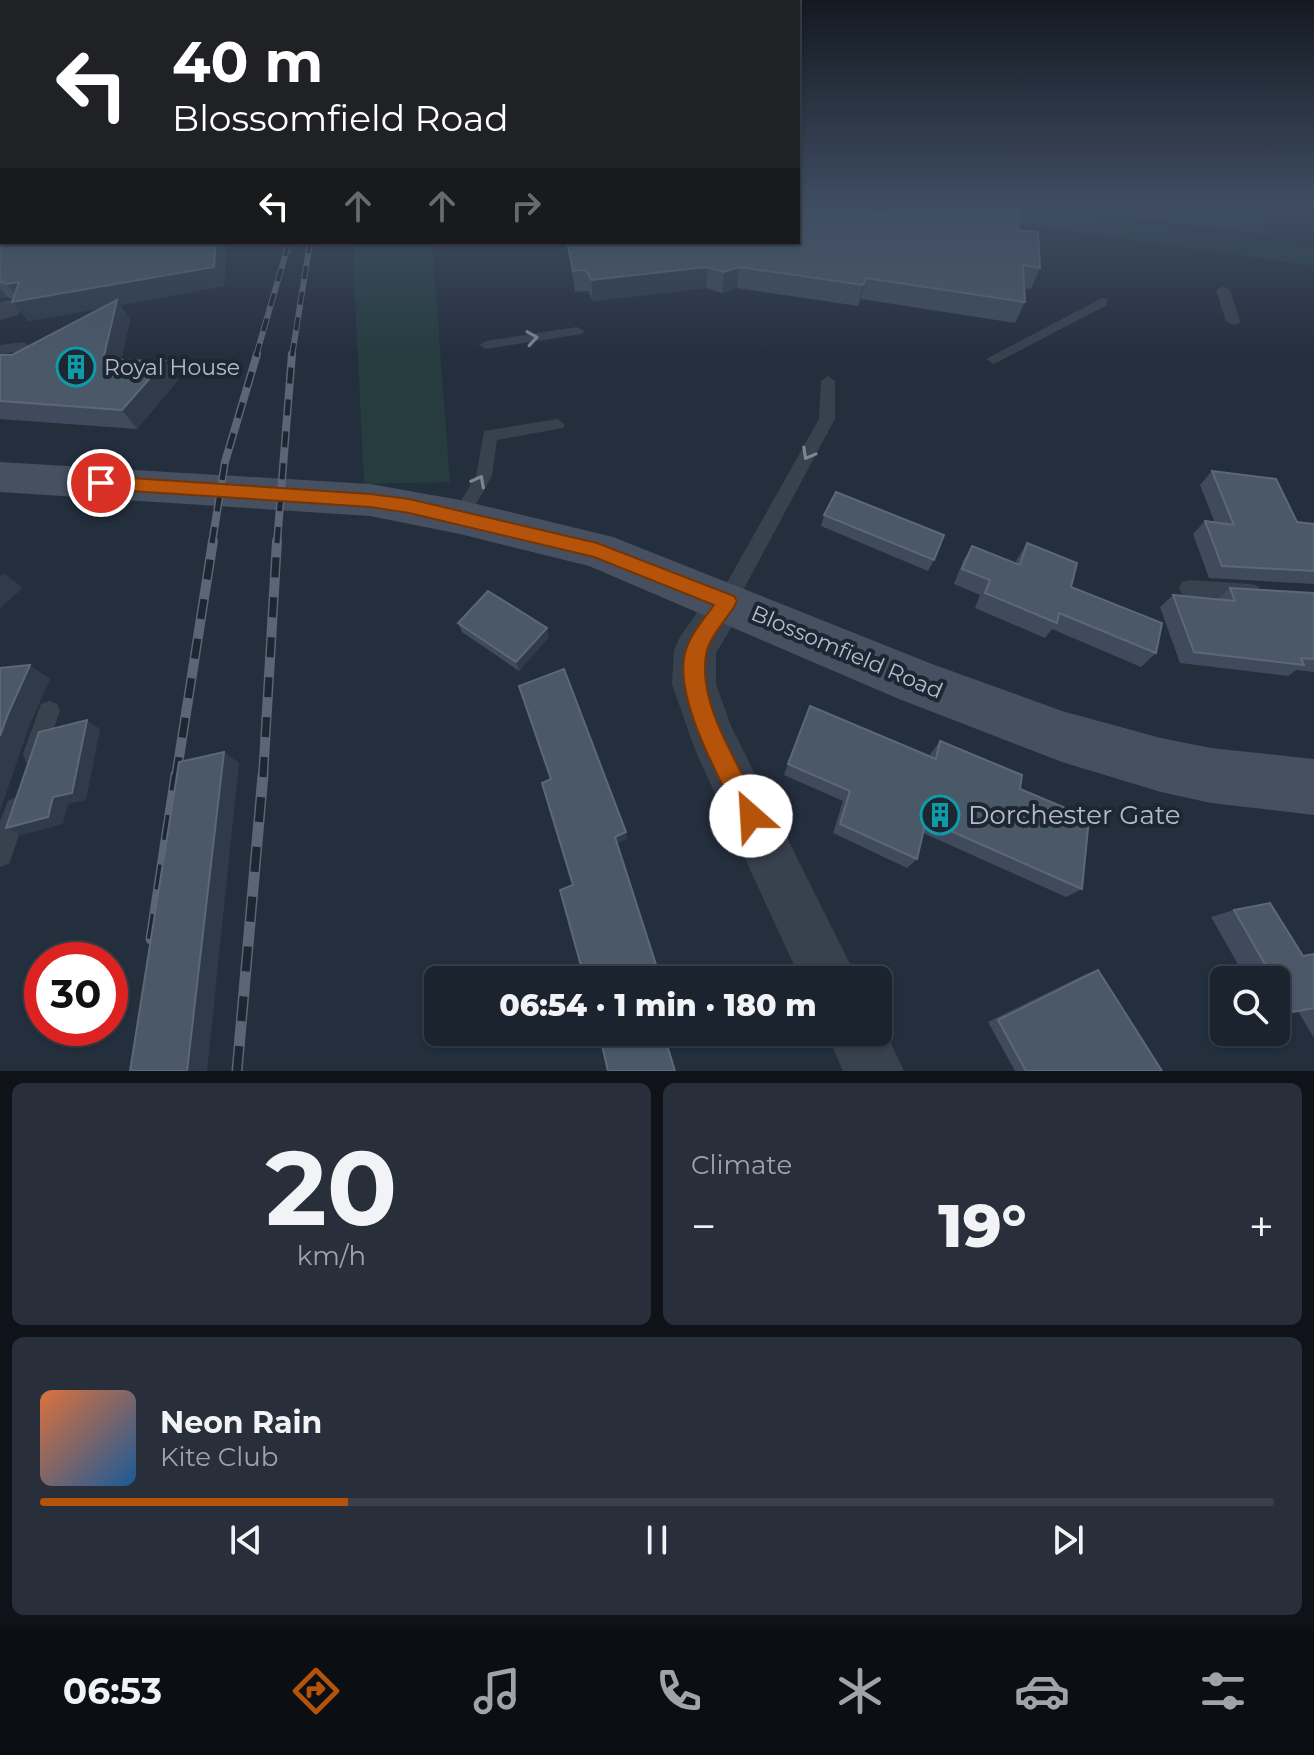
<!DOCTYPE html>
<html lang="en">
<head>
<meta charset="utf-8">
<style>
	:root { --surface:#1b232e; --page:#282f3a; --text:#f1f3f6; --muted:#a0a4aa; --line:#39404a; --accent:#b45309 }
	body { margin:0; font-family:Montserrat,sans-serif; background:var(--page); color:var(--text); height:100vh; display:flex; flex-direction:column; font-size:30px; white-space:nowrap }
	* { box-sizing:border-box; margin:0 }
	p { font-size:26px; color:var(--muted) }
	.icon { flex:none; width:44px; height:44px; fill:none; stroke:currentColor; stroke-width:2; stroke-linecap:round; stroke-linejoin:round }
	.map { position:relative; height:1071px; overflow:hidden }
	.side { display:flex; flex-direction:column; gap:12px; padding:12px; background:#0f1319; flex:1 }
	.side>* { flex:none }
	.hud { position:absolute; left:0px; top:0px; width:800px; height:244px; box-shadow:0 2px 6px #0004,0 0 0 2px var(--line); background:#202124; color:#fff; overflow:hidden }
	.fabs { position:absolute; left:1210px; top:966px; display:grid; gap:16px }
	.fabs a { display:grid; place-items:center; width:80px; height:80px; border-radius:12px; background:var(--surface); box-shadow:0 2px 6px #0004,0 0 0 2px var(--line); font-size:40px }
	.speed { position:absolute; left:24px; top:942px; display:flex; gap:16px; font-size:40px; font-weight:700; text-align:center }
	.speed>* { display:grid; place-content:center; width:104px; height:104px; border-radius:50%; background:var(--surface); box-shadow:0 2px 6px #0004,0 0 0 2px var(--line); line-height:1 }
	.speed .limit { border:12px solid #d22; background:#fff; color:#111 }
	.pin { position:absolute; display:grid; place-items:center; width:68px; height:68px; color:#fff; margin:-34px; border:4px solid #fff; border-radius:50%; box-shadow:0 2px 8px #0007 }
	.me { position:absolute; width:88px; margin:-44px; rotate:334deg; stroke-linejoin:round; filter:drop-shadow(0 0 6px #0008) }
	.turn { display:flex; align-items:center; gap:28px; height:168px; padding:0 40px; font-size:36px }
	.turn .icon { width:104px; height:104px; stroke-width:2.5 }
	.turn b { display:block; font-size:56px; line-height:68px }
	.lanes { display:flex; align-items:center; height:76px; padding:0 40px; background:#0003; justify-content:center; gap:40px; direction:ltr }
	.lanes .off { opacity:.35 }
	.big { font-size:60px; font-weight:800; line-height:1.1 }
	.side .widget { flex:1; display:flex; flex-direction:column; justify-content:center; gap:12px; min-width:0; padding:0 28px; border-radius:12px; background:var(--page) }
	.side .dial { align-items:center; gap:0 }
	.dial b { font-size:104px; line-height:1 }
	.song { display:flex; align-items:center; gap:24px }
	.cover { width:96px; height:96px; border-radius:12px; background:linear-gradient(135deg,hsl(20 70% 55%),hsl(210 70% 35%)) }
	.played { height:8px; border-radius:4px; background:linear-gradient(90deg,var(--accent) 25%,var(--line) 25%) }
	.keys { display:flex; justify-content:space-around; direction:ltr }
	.heat { display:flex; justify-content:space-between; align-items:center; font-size:44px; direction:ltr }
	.side .tiles { flex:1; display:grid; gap:12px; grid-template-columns:1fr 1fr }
	.widget:last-child { grid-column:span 2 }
	.trip { position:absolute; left:424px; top:966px; width:468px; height:80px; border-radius:12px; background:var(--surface); box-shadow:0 2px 6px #0004,0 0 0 2px var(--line); font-weight:800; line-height:80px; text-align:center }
	.tabs { display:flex; height:128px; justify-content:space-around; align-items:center; background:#0b0e12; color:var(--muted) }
	.tabs .icon { width:56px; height:56px }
	.tabs .current { color:var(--accent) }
	.tabs b { font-size:36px; color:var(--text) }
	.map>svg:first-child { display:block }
	.green { fill:#263c3f }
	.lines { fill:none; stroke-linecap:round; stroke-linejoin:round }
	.service { fill:#38414e; fill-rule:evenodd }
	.minor { fill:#38414e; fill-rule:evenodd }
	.secondary { fill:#465061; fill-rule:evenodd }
	.rail-far3-casing { stroke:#5a6575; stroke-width:6 }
	.rail-far2-casing { stroke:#5a6575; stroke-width:8 }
	.rail-far1-casing { stroke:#5a6575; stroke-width:10 }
	.rail-casing { stroke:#5a6575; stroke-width:11 }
	.rail-far3 { stroke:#1d2633; stroke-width:4; stroke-dasharray:13; stroke-linecap:butt }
	.rail-far2 { stroke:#1d2633; stroke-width:5; stroke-dasharray:16; stroke-linecap:butt }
	.rail-far1 { stroke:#1d2633; stroke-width:7; stroke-dasharray:20; stroke-linecap:butt }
	.rail { stroke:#1d2633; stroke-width:8; stroke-dasharray:25; stroke-linecap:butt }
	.wall { fill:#3f4b5c }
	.shaded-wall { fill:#2f3b4b }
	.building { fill:#4b5868; stroke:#5c6777; stroke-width:2 }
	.oneway { stroke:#7c8592 }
	.route { fill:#b45309; stroke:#753606; stroke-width:2 }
	.labels { text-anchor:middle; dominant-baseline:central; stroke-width:8; stroke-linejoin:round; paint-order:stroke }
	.poi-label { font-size:22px; fill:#b4bcc9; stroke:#1d2633; text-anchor:start }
	.street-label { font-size:22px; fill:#b4bcc9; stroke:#1d2633 }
	.near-poi-label { font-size:26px; fill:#b4bcc9; stroke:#1d2633; text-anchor:start }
</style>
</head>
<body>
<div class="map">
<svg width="1314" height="1071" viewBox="0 0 1314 1071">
	<rect width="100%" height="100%" fill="#242f3e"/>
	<g class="green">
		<path d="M912 206H996L1314 247V266L912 208Z"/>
		<path d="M1051 206H1257L1270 236Z"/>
		<path d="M355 242H432L450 482 364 484 353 256Z"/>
	</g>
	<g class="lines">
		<g class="service">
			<path d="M1223 286 1230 290 1240 321 1238 324 1233 325 1226 321 1216 290Z"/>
			<path d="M1102 298 1107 299V305L998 362 993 364 986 359Z"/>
			<path d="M577 327 584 331 582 334 486 349 479 345 486 341Z"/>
			<path d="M23 342 30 346 28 349 0 355V345Z"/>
			<path d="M828 376 835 381V419L734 607 727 609 720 607 717 601 720 595 819 419 821 381Z"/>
			<path d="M557 419 565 424 563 428 497 440 492 476 466 522H454L451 517 476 476 484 431Z"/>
			<path d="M1189 580 1251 584 1258 586 1261 592 1258 598 1251 600 1189 596 1182 594 1179 588 1182 582Z"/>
			<path d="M49 701 57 704 60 711 42 762 34 765 26 762 23 754 41 704Z"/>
			<path d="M16 797 24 801 28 809 9 864 0 867V821L8 801Z"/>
		</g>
		<g class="minor">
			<path d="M8 300 18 303 22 309 18 315 0 320V302Z"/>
			<path d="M727 584 741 589 747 601 716 653V684L731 726 858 980H801L695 750 672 684 674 650 680 637 713 589Z"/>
			<path d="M878 1016 904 1071H843L826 1032H878Z"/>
		</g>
		<path class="secondary" d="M0 462 370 484 460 500 613 537 932 664 1062 711 1161 738 1211 748 1314 759V815L1211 803 1161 792 1062 762 899 699 589 566 460 534 370 516 0 492Z"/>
		<g class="rail-far3-casing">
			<g id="rail-far3">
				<path d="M256 356 289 242"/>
				<path d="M292 356 310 242"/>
			</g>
		</g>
		<g class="rail-far2-casing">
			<g id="rail-far2">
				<path d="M212 543 225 462 257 354"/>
				<path d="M277 543 292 354"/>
			</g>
		</g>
		<g class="rail-far1-casing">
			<g id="rail-far1">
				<path d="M176 777 213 541"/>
				<path d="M263 777 277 541"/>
			</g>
		</g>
		<g class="rail-casing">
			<g id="rail">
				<path d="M151 939 176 775"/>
				<path d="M237 1071 263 775"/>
			</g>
		</g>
		<use href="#rail-far3" class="rail-far3"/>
		<use href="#rail-far2" class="rail-far2"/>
		<use href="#rail-far1" class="rail-far1"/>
		<use href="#rail" class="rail"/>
	</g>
	<g class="wall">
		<path d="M0 206 2 242H226L224 286 120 305 130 319 121 360 178 380 137 429 0 419V355H12L101 308 28 321 12 302 13 300 7 297 0 299Z"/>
		<path d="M889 206H992L1018 230 1040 268 1031 289 1024 288 1025 302 1015 323 861 299 858 306 737 288 722 293 706 288 593 301 588 291 575 292 567 242H798L887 213Z"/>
		<path d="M1212 471 1297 522 1314 524V584L1209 578 1193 534 1205 521 1215 523 1200 485Z"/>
		<path d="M824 515 934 560 928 571 821 526Z"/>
		<path d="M1027 543 1071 587 1156 653 1141 667 1052 629 1045 638 975 608 980 595 954 584 963 561 972 546 1015 563Z"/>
		<path d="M1230 588 1314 593V672L1296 670 1288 676 1180 663 1160 607 1173 595 1218 599Z"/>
		<path d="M458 623 549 637 519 671 462 632Z"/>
		<path d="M810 706 930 757 931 753 940 741 1020 789 1082 889 1066 897 923 833 917 859 907 868 833 833 843 801 784 775Z"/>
		<path d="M1234 910 1303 956 1314 954V1038L1298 1011 1276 1014V980H1247L1211 917Z"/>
		<path d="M1098 970 1162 1071H1015L988 1022 1086 974Z"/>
	</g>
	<g class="shaded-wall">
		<path d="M216 242H226L224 286 120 305 130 319 117 379 103 360 116 306 28 321 12 302 19 300 7 284Z"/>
		<path d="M707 267 706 288 593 301 591 280Z"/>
		<path d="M739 267 737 288 722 293 724 272Z"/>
		<path d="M866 278 861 299 858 306 863 285Z"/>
		<path d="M0 288 7 297 0 299Z"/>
		<path d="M165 361 178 380 137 429 122 410Z"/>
		<path d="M4 573 23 588 0 608V576Z"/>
		<path d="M547 628 549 637 519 671 516 662Z"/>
		<path d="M30 665 50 679 29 727 0 811V736L8 714Z"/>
		<path d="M87 720 100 729 86 800 68 804 63 824 22 835 6 828 53 797Z"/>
		<path d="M224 752 239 763 207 1071H187Z"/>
		<path d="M626 832 627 839 616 844 615 837Z"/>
		<path d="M659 974V977L653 980H647Z"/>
	</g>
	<g class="building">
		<path d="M0 206H2V242H216L214 267 12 302 19 282 7 284 0 282Z"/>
		<path d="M798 206H824L889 214 890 206H992L1018 209V230L1038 232 1040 268 1023 265 1025 302 866 278 863 285 739 267 724 272 707 267 591 280 586 270 573 271 567 242H798Z"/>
		<path d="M117 300 103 360 165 361 122 410 0 401V355H12Z"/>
		<path d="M1212 471 1276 479 1297 522 1314 524V571L1222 566 1205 521 1234 525Z"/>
		<path d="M836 492 944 535 934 560 824 515Z"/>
		<path d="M1027 543 1077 563 1071 587 1162 623 1156 653 1059 613 1057 623 985 593 990 580 962 569 972 546 1020 565Z"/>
		<path d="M1230 588 1314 593V659L1301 658 1304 665 1194 652 1173 595 1235 601Z"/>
		<path d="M488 591 547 628 516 662 458 623Z"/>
		<path d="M30 665 8 714 0 736V668Z"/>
		<path d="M564 669 626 832 615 837 659 974 647 980H585L560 890 573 885 542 783 551 779 519 686Z"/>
		<path d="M810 706 936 759 940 741 1022 775 1020 789 1089 818 1082 889 926 820 917 859 840 824 850 791 788 764Z"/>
		<path d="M87 720 72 793 53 797 48 817 6 828 39 732Z"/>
		<path d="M224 752 187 1071H130L179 762Z"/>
		<path d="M1270 903 1303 956 1314 954V1008L1293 1012 1276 983V980H1274L1234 910Z"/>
		<path d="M1098 970 1162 1071H1026L998 1020Z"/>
		<path d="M599 1032H663L675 1071H608Z"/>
	</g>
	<defs><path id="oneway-chevron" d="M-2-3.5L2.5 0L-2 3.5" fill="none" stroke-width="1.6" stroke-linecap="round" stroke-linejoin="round" transform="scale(2)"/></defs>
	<g class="oneway">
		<use href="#oneway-chevron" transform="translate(532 338) rotate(-9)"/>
		<use href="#oneway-chevron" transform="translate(808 454) rotate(119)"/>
		<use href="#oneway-chevron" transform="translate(479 481) rotate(-62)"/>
	</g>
	<linearGradient id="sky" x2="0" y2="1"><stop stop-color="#141a22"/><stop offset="0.58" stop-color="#3f4d63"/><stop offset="1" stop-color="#3f4d63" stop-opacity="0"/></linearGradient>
	<rect width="1314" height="356" fill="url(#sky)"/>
	<path class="route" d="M101 476 370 494 409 499 597 543 734 596 737 601 734 607C725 621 708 639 706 655 697 708 743 768 762 816L759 824 751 827 742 824C722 782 669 693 687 647 692 632 705 618 714 605L594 557 409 513 370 507 101 489 93 483Z"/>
	<defs>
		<g id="building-ring" transform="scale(2)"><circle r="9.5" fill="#1d2633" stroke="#0f9aa8" stroke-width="1.5"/><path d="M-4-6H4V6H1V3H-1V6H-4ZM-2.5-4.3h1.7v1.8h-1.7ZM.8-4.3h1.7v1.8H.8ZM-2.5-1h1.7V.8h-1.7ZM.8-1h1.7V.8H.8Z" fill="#0f9aa8"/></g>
	</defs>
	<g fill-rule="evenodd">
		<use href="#building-ring" x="76" y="367"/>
		<use href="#building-ring" x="940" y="815"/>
	</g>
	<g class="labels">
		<g class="poi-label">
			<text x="104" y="367">Royal House</text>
		</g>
		<g class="street-label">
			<text transform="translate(847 652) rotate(23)">Blossomfield Road</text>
		</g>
		<g class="near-poi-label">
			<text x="968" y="815">Dorchester Gate</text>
		</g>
	</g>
</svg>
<div class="fabs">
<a><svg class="icon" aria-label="search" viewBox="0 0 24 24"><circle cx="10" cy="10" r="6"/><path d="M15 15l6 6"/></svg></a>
</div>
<div class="speed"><div class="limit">30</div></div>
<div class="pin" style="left:101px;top:483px;background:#d93025"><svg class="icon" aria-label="arrive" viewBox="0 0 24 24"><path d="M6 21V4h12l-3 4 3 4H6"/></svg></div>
<svg class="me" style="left:751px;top:816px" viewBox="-20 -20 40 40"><circle r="19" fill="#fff"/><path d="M0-13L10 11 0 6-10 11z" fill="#b45309"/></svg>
<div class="trip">06:54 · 1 min · 180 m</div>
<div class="hud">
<div class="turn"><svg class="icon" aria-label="left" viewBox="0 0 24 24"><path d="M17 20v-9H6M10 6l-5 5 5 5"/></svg><div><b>40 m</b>Blossomfield Road</div></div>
<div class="lanes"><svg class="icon" aria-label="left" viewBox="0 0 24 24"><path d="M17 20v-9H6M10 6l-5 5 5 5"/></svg><svg class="icon off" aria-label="ahead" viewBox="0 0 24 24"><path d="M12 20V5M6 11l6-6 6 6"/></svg><svg class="icon off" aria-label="ahead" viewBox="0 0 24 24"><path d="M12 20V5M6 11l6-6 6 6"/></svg><svg class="icon off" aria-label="right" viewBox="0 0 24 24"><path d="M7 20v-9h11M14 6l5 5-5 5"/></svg></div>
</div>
</div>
<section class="side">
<div class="tiles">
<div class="widget dial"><b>20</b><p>km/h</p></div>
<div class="widget"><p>Climate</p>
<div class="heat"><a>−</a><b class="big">19°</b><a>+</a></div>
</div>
<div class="widget">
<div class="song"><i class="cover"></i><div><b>Neon Rain</b><p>Kite Club</p></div></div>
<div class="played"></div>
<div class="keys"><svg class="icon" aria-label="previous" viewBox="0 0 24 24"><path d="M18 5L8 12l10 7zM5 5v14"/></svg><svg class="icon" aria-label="pause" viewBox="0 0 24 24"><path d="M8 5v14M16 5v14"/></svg><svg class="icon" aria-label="next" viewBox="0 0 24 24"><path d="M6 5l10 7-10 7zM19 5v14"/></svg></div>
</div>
</div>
</section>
<nav class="tabs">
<b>06:53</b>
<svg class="icon current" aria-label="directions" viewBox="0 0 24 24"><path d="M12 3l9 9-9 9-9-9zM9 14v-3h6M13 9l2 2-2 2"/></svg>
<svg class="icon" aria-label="music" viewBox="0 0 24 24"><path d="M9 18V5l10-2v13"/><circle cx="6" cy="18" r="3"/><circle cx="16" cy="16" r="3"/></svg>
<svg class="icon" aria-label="phone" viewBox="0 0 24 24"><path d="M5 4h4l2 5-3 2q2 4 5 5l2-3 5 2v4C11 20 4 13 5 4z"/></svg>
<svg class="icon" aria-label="climate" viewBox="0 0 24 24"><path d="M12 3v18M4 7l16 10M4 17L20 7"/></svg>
<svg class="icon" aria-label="car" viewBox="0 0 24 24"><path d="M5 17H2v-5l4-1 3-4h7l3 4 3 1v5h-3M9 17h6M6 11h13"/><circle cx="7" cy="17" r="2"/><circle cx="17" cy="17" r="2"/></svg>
<svg class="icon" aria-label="filters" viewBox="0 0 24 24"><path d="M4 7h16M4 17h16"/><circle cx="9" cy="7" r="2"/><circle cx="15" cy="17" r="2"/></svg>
</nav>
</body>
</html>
